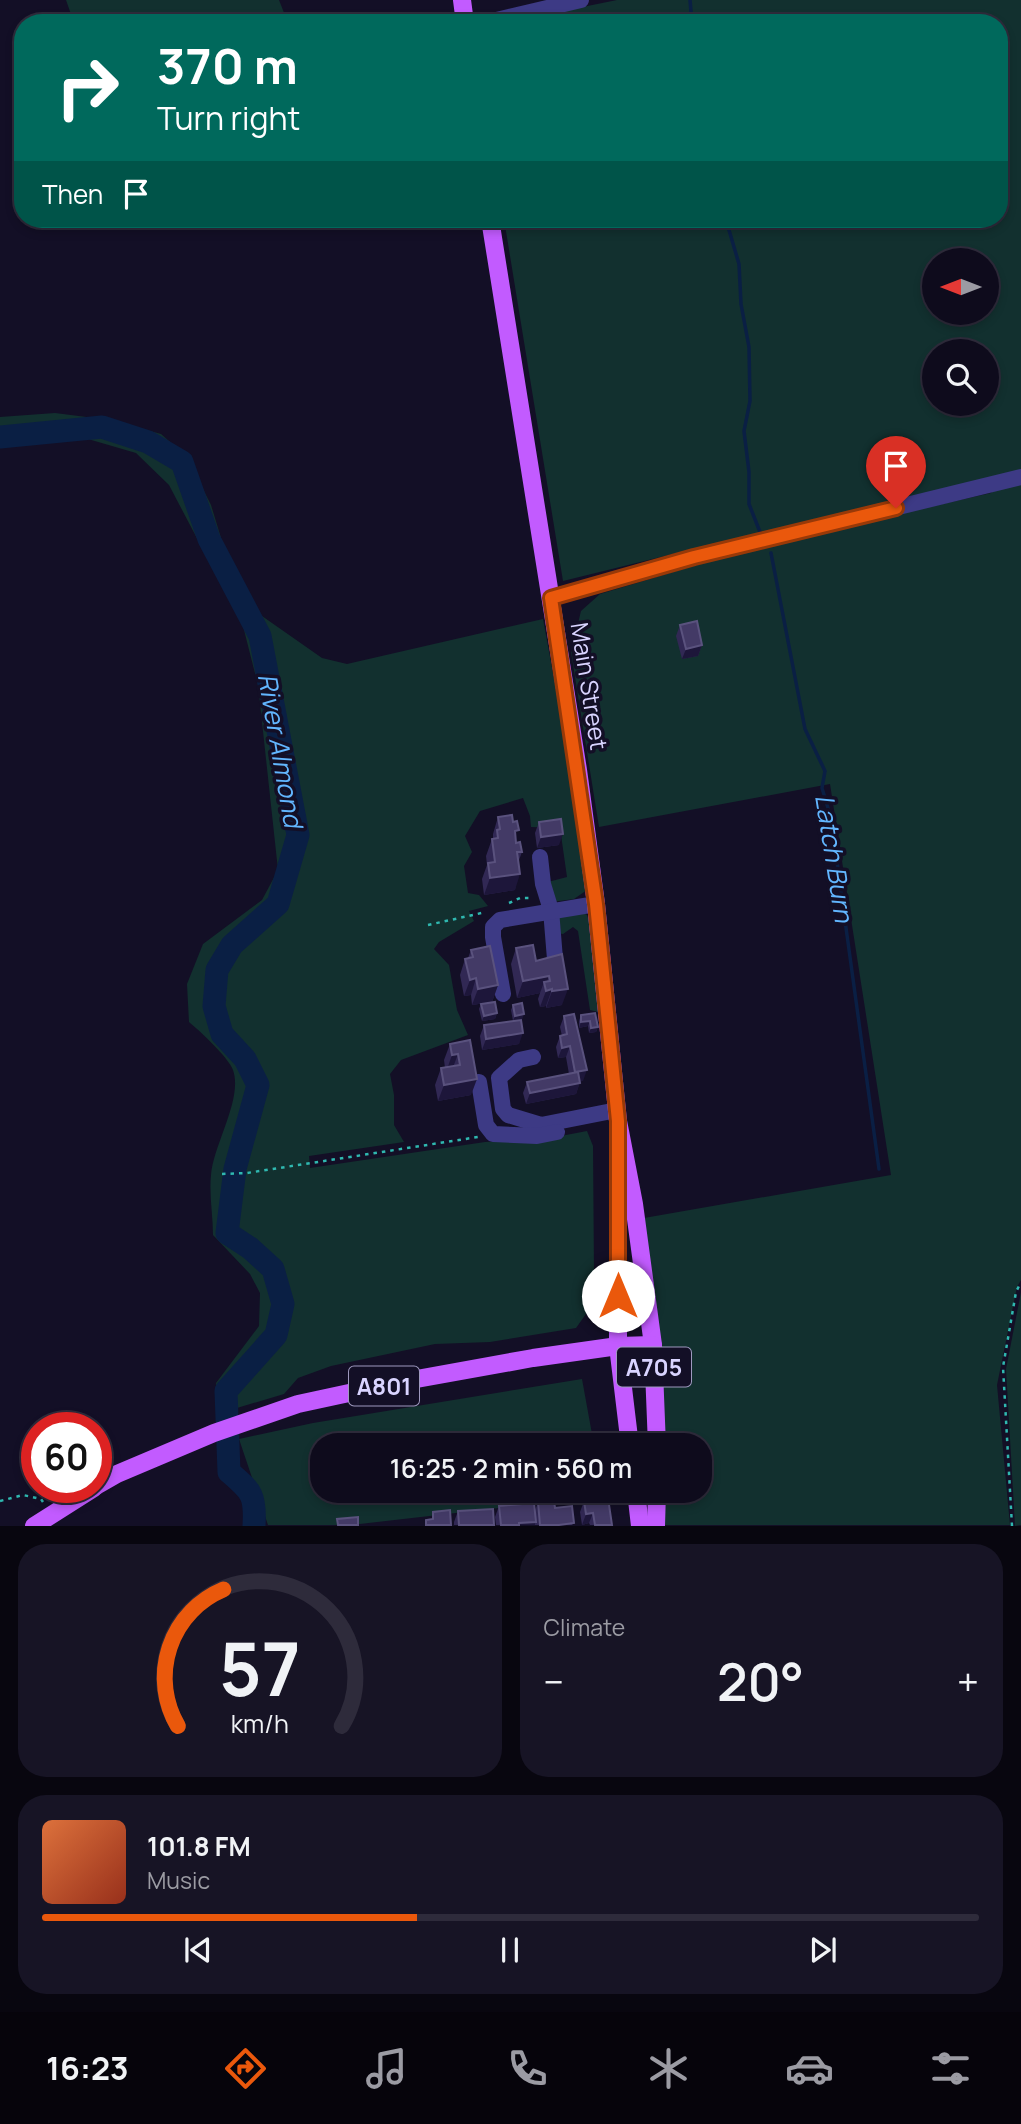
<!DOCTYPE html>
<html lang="en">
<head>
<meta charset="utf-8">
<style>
	:root { --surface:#0e0b1c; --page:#171425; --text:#f1f3f6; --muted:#9b9ba3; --line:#2e2b3b; --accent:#ea580c }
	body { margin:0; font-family:Manrope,sans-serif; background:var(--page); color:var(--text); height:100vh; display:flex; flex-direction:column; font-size:26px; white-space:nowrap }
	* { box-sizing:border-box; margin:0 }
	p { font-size:23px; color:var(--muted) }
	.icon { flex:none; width:38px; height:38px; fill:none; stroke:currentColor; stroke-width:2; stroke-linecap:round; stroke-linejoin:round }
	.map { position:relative; height:1526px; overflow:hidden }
	.drawer { display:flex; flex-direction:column; gap:18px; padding:18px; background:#08060f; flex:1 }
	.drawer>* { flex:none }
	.top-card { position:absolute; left:14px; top:14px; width:994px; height:214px; border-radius:28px; box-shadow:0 4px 10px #0003,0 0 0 2px var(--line); background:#00695c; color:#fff; overflow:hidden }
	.needle { width:46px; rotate:270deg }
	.buttons { position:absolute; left:922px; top:248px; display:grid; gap:14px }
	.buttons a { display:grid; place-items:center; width:77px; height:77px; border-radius:50%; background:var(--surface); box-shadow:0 4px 10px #0003,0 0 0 2px var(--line); font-size:35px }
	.speed { position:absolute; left:21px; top:1412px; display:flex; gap:14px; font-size:35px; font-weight:700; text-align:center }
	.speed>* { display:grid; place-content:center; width:91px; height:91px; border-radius:50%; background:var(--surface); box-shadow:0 4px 10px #0003,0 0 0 2px var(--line); line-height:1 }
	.speed .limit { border:10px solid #d22; background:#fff; color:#111 }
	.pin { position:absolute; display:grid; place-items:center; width:60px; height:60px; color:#fff; margin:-72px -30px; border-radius:50% 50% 50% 0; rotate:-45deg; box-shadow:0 0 7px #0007 }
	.pin .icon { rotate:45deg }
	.me { position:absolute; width:77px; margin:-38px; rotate:0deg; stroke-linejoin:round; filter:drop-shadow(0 0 5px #0008) }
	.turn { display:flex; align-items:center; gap:24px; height:147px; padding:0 28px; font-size:32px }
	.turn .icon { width:91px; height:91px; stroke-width:2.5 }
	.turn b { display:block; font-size:49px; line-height:60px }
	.then { display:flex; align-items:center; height:66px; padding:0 28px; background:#0003; gap:14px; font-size:26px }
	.big { font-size:52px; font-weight:600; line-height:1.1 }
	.drawer .card { flex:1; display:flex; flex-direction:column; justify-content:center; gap:10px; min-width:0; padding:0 24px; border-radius:28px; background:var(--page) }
	.drawer .dial { align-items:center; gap:0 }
	.dial svg { height:182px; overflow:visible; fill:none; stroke:var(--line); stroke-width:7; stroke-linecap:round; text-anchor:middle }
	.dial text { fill:var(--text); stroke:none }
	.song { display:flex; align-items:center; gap:21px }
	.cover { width:84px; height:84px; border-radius:10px; background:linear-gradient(135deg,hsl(20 70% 55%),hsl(10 70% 35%)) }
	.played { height:7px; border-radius:4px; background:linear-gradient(90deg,var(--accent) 40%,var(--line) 40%) }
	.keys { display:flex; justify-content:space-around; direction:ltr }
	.heat { display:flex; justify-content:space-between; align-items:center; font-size:38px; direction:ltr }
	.drawer .tiles { flex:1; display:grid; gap:18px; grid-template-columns:1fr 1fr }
	.card:last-child { grid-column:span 2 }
	.trip { position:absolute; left:310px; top:1433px; width:402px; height:70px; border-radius:28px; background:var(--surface); box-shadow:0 4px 10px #0003,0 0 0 2px var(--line); font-weight:600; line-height:70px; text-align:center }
	.tabs { display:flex; height:112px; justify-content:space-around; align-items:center; background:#06040b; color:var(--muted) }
	.tabs .icon { width:49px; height:49px }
	.tabs .on { color:var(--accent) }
	.tabs b { font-size:32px; color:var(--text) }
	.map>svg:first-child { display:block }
	.green { fill:#12302f; fill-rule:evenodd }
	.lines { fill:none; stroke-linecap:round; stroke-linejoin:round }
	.stream { stroke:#0a1f44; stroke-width:3.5 }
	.river { stroke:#0a1f44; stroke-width:23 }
	.path { stroke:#2fb8b0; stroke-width:2.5; stroke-dasharray:3.5 5; stroke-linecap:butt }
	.minor { stroke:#3d3a85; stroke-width:16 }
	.major { stroke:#c25bff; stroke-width:18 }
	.wall { fill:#312854 }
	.shaded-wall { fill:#1d163a }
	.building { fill:#433a66; stroke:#5a527e; stroke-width:2 }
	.route-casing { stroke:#983908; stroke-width:18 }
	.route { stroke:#ea580c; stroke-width:12 }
	.labels { text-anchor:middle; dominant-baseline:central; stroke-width:7; stroke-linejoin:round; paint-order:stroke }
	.shield { fill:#130f26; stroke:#9e99be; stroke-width:2 }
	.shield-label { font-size:23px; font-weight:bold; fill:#d9d4ff }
	.street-label { font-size:24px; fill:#d9d4ff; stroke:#130f26 }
	.water-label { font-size:26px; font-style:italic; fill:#62b6ff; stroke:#130f26 }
</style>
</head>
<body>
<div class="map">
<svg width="1021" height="1526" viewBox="0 0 1021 1526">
	<rect width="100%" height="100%" fill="#130f26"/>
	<g class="green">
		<path d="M66 0H279L288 23H74Z"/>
		<path d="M617 0H1021V470L969 485 742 537 563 581 504 219H999V23H559L558 12ZM934 261H987V313H934ZM934 352H987V404H934Z"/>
		<path d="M55 413 110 420 161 434 187 457 211 505 229 564 262 616 322 658 347 664 543 619 577 803 587 890 574 899 552 902 548 882 567 877 560 828 531 827 530 816 523 798 480 811 465 836 472 852 464 866 468 893 479 895 488 906 469 911 474 921 439 942 434 949 449 965 457 1010 468 1035 401 1060 390 1074 394 1095V1125L404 1142 309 1156 310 1168 485 1142 545 1139 587 1131 593 1146 594 1273 586 1314 576 1328 490 1342 435 1344 331 1366 298 1378 284 1394 217 1414 216 1383 259 1326 260 1293 250 1274 213 1235C213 1216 209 1195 211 1175 214 1143 243 1099 233 1070 229 1058 200 1031 189 1022L187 984 203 944 262 900 278 870 258 685 243 626 169 485 136 453 88 439 54 440 0 448V417Z"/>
		<path d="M1021 481V1280L1017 1287 997 1385 1010 1525H663V1491H700V1446L663 1445 644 1218 891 1175 830 784 599 827 571 652 581 611 600 594 770 543 991 493 996 487Z"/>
		<path d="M578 910 587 915 591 927 598 1012 590 1010 578 931 573 927 563 934 557 933 559 918Z"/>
		<path d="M1021 1292V1525L1015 1526 1006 1369Z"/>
		<path d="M582 1379 594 1445 322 1446V1491H603L604 1496 351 1525H268L239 1439 313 1423Z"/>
	</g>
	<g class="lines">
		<g class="stream">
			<path d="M690 0 692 23"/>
			<path d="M722 219 729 230 739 264 741 304 749 347 750 401 744 431 749 472V504L760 532"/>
			<path d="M771 553 805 729 825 771 822 788 831 818 879 1169"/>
		</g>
		<path class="river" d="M0 437 102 427 148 442 182 462 209 539 260 636 298 835 278 904 232 945 217 970 214 1006 222 1034 245 1059 258 1085 235 1169 227 1233 250 1248 273 1269 283 1304 276 1335 226 1391 229 1472C251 1491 256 1494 254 1526"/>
		<g class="path">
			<path d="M509 903 520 898H533"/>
			<path d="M428 925 486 912"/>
			<path d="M222 1174 247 1173 478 1137"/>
			<path d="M0 1501 23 1495 41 1499 43 1502"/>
			<path d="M1012 1526 1003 1367 1016 1292 1021 1282"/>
		</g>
		<g class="minor">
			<path d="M484 23 581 0"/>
			<path d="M551 598 694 557 1021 477"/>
			<path d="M540 857 543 884 551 910 555 959"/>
			<path d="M503 994 493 937V927L500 920 596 904"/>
			<path d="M533 1057 519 1060 499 1078 503 1109 508 1115 541 1125 617 1110"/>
			<path d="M479 1082 486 1125 493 1134 537 1136 557 1132"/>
		</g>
		<g class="major">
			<path d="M462 0 465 23"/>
			<path d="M490 219 578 770 596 904 618 1121 634 1204 653 1345 657 1446"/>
			<path d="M618 1163V1346L630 1446"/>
			<path d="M96 1486 117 1474 214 1433 298 1404 400 1382 533 1358 618 1346 653 1345"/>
			<path d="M636 1491 640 1526"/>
			<path d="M34 1526 94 1488"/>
			<path d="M656 1526 657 1491"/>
		</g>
	</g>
	<g class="wall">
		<path d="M680 625 702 645 698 656 682 659 676 636Z"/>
		<path d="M498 817 516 838V843L522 852 519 860 515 890 484 895 482 879 487 865 486 856 492 839H493V834Z"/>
		<path d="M539 822 559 845 537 848 535 833Z"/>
		<path d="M516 948 536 961 562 954V1005L546 1008V1006L540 1007 538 999 540 993 517 998 511 964Z"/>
		<path d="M471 950 498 985 492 1002 472 1005 471 995 464 996 460 975 465 959 468 958Z"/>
		<path d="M481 1004 497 1013 495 1019 482 1021 479 1009Z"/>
		<path d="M513 1005 522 1020 519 1044 482 1050 480 1036 484 1025 513 1021 511 1010Z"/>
		<path d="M581 1015 598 1027 596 1032 589 1033 588 1026 579 1028V1021Z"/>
		<path d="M564 1016 583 1081H580L576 1094 526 1104 523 1093 527 1082 569 1074 566 1057 558 1058 556 1047 560 1036H562L560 1027Z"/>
		<path d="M470 1040 471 1095 438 1101 435 1085 441 1068H445L444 1060 450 1044Z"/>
		<path d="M589 1491H607L612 1525H590L589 1523 582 1525 580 1512 584 1501H586Z"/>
		<path d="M538 1502 555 1508 573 1525H535V1524L534 1525H496L495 1517 499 1506 535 1510Z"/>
		<path d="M458 1511 494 1525H454V1522Z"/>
	</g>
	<g class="shaded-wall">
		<path d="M702 645 698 656 682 659 686 649Z"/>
		<path d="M563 834 559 845 537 848 541 837Z"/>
		<path d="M520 874 515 890 484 895 490 878Z"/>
		<path d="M549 976 545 987 544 982 540 993 517 998 523 981Z"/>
		<path d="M476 978 471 995 464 996 470 980Z"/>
		<path d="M498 985 492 1002 472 1005 478 989Z"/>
		<path d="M552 989 546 1006 540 1007 546 991Z"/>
		<path d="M568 989 562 1005 546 1008 552 991Z"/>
		<path d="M497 1013 495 1019 482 1021 484 1016Z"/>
		<path d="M524 1014 522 1020 513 1021 515 1016Z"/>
		<path d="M590 1021 588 1026 579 1028 581 1022Z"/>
		<path d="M598 1027 596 1032 589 1033 591 1028Z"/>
		<path d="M523 1033 519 1044 482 1050 486 1039Z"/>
		<path d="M570 1046 566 1057 558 1058 562 1048Z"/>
		<path d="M458 1054 452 1070 446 1072 452 1055Z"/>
		<path d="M587 1070 583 1081 571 1083 575 1072Z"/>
		<path d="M477 1079 471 1095 438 1101 444 1085Z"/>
		<path d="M580 1083 576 1094 526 1104 530 1093Z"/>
		<path d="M593 1513 589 1523 582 1525 586 1514Z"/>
		<path d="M536 1522 534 1525H518L519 1523Z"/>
	</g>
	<g class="building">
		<path d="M697 621 702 645 686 649 680 625Z"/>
		<path d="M512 815 513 822 517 821 519 830 515 831 516 843 520 842 522 852H517L520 874 490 878 488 863 495 862 492 839 498 838 497 830 500 829 498 817Z"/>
		<path d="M561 819 563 834 541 837 539 822Z"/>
		<path d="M533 945 536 961 562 954 568 989 552 991V989L546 991 544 982 550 981 549 976 523 981 516 948Z"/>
		<path d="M490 946 498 985 478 989 476 978 470 980 465 959 473 957 471 950Z"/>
		<path d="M495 1002 497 1013 484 1016 481 1004Z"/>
		<path d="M522 1003 524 1014 515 1016 513 1005Z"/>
		<path d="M595 1013 598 1027 591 1028 590 1021 581 1022V1015Z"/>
		<path d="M574 1014 587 1070 575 1072 570 1046 562 1048 560 1036 567 1034 564 1016Z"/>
		<path d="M521 1020 523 1033 486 1039 484 1025Z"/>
		<path d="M470 1040 477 1079 444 1085 441 1068 460 1065 458 1054 452 1055 450 1044Z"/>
		<path d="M578 1072 580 1083 530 1093 527 1082Z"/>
		<path d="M590 1491H607L612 1525H595L593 1513 586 1514 584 1501 591 1500Z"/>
		<path d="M554 1501 555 1508 572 1506 574 1523 559 1525H540L538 1502Z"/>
		<path d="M534 1503 536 1522 519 1523V1525H501L499 1506Z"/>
		<path d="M493 1509 494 1525H459L458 1511Z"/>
		<path d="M450 1510 451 1525H426V1520L433 1519V1512Z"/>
		<path d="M358 1517V1525H338L337 1519Z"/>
	</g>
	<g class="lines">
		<g class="route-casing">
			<path id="route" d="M618 1296V1121L596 904 551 598 694 557 896 508"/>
		</g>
		<use href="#route" class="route"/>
	</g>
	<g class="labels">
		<g class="shield">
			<rect x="617" y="1347.5" width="74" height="39" rx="5"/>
			<rect x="349" y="1366.5" width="70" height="39" rx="5"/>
		</g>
		<g class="shield-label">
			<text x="654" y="1367">A705</text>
			<text x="384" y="1386">A801</text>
		</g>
		<g class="street-label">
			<text transform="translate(590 686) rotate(81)">Main Street</text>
		</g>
		<g class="water-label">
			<text transform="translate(281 750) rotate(80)">River Almond</text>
			<text transform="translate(835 858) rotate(81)">Latch Burn</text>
		</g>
	</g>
</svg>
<div class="buttons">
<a><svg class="needle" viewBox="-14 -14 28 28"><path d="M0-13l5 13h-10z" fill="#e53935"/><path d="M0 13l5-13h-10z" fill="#9b9ba3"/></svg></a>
<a><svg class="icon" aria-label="search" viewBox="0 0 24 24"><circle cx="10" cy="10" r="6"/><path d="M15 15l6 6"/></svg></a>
</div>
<div class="speed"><div class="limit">60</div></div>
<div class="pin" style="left:896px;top:508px;background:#d93025"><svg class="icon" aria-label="arrive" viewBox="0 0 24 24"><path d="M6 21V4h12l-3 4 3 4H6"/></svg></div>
<svg class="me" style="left:618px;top:1296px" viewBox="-20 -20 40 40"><circle r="19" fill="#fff"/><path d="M0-13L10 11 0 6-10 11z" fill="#ea580c"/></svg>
<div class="trip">16:25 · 2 min · 560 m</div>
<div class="top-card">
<div class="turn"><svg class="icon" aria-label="right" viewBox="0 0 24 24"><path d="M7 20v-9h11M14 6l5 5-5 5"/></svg><div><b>370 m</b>Turn right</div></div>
<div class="then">Then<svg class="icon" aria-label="arrive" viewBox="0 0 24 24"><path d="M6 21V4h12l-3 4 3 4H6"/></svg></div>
</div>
</div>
<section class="drawer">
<div class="tiles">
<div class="card dial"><svg viewBox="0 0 100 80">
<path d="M14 69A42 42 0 1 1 86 69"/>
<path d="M14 69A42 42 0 0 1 34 9" stroke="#ea580c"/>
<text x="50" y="56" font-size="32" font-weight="700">57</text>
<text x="50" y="72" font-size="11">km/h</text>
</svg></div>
<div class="card"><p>Climate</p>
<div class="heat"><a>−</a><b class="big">20°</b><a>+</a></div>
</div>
<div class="card">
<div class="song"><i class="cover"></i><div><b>101.8 FM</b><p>Music</p></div></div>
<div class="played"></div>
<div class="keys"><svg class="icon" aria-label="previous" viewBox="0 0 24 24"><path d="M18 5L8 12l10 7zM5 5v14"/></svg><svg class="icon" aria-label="pause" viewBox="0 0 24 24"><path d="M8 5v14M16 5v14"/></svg><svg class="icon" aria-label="next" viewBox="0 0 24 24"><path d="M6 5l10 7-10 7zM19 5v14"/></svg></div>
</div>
</div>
</section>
<nav class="tabs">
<b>16:23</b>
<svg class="icon on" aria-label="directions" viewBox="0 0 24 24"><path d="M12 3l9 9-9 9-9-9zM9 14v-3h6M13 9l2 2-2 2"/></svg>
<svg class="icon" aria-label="music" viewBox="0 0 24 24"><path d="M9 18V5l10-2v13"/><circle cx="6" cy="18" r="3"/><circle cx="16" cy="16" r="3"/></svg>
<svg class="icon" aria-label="phone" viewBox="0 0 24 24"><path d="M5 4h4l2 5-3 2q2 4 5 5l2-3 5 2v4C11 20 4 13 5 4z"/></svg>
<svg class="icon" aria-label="climate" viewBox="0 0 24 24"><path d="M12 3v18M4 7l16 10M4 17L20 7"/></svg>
<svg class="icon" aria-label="car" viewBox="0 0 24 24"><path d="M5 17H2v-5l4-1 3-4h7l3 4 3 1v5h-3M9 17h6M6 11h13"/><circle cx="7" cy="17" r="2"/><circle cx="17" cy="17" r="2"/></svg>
<svg class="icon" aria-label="filters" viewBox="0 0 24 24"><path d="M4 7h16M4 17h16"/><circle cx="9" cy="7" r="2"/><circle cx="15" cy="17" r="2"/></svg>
</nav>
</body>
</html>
